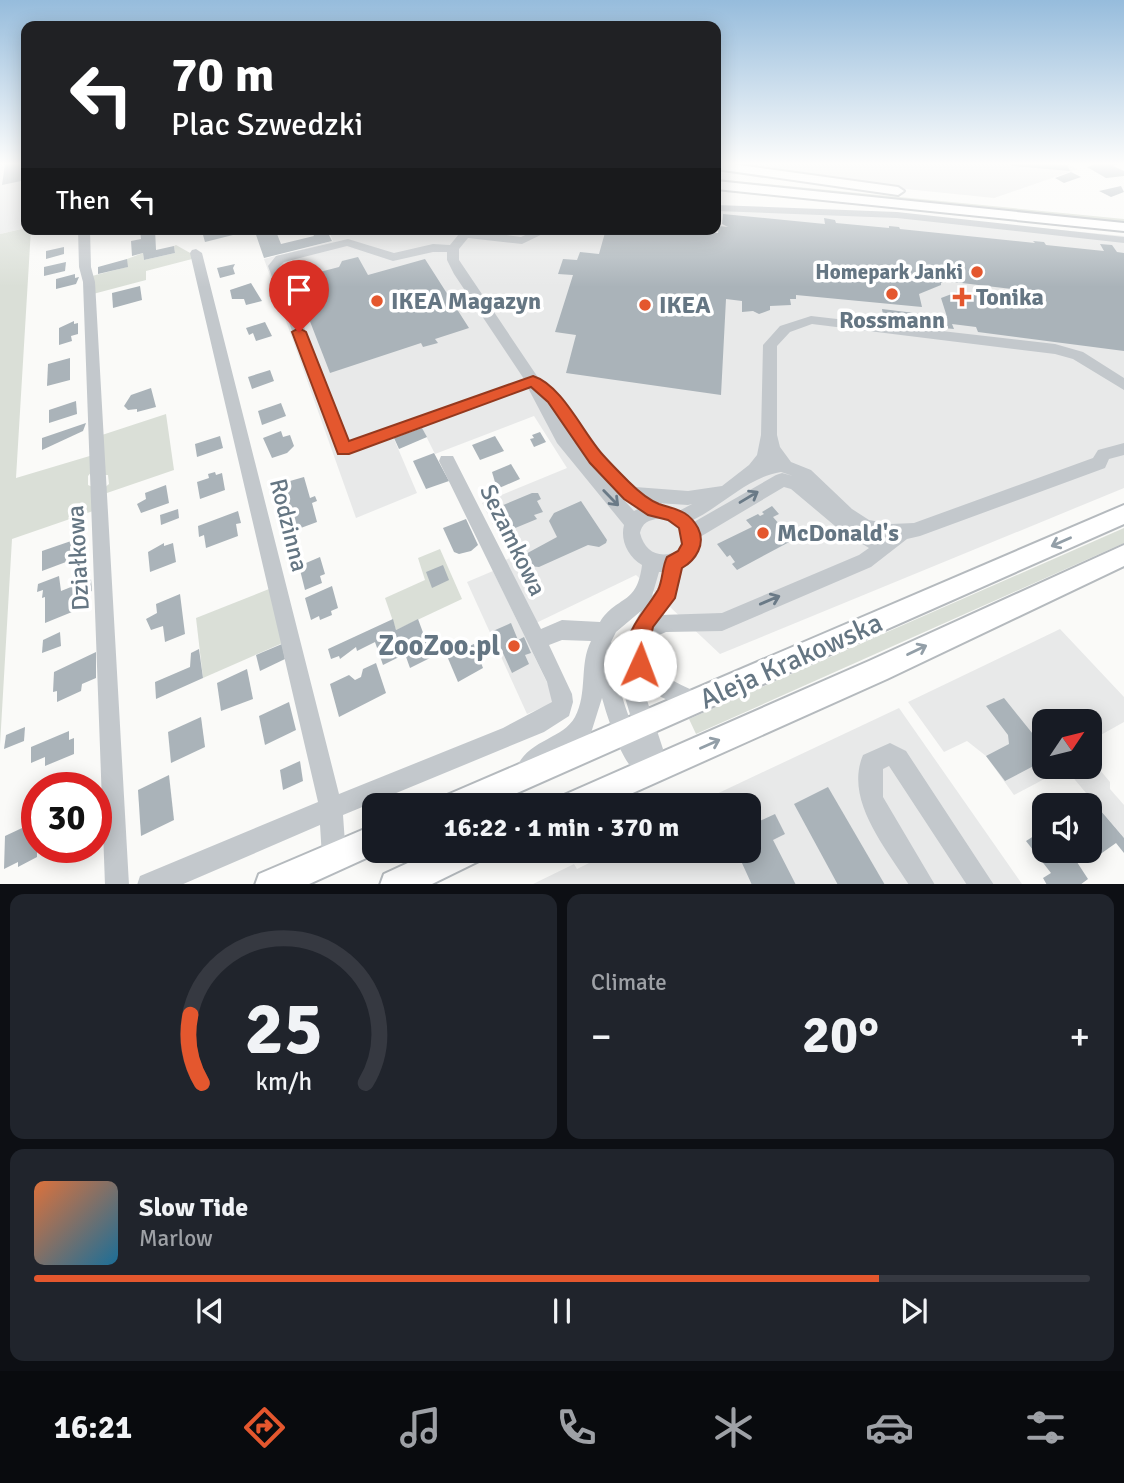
<!DOCTYPE html>
<html lang="en">
<head>
<meta charset="utf-8">
<style>
	:root { --surface:#171b24; --page:#20242c; --text:#f1f3f6; --muted:#9ea1a6; --line:#363941; --accent:#e4572e }
	body { margin:0; font-family:Signika,sans-serif; background:var(--page); color:var(--text); height:100vh; display:flex; flex-direction:column; font-size:26px; white-space:nowrap }
	* { box-sizing:border-box; margin:0 }
	p { font-size:23px; color:var(--muted) }
	.icon { flex:none; width:38px; height:38px; fill:none; stroke:currentColor; stroke-width:2; stroke-linecap:round; stroke-linejoin:round }
	.map { position:relative; height:884px; overflow:hidden }
	.details { display:flex; flex-direction:column; gap:10px; padding:10px; background:#0d0f14; flex:1 }
	.details>* { flex:none }
	.guide { position:absolute; left:21px; top:21px; width:700px; height:214px; border-radius:14px; box-shadow:0 4px 18px #0003; background:#202124; color:#fff; overflow:hidden }
	.needle { width:46px; rotate:55deg }
	.controls { position:absolute; left:1032px; top:709px; display:grid; gap:14px }
	.controls a { display:grid; place-items:center; width:70px; height:70px; border-radius:14px; background:var(--surface); box-shadow:0 4px 18px #0003; font-size:35px }
	.speed { position:absolute; left:21px; top:772px; display:flex; gap:14px; font-size:35px; font-weight:700; text-align:center }
	.speed>* { display:grid; place-content:center; width:91px; height:91px; border-radius:50%; background:var(--surface); box-shadow:0 4px 18px #0003; line-height:1 }
	.speed .limit { border:10px solid #d22; background:#fff; color:#111 }
	.pin { position:absolute; display:grid; place-items:center; width:60px; height:60px; color:#fff; margin:-72px -30px; border-radius:50% 50% 50% 0; rotate:-45deg; box-shadow:0 0 7px #0007 }
	.pin .icon { rotate:45deg }
	.me { position:absolute; width:77px; margin:-38px; rotate:2deg; stroke-linejoin:round; filter:drop-shadow(0 0 5px #0008) }
	.turn { display:flex; align-items:center; gap:24px; height:147px; padding:0 35px; font-size:32px }
	.turn .icon { width:91px; height:91px; stroke-width:2.5 }
	.turn b { display:block; font-size:49px; line-height:60px }
	.then { display:flex; align-items:center; height:66px; padding:0 35px; background:#0003; gap:14px; font-size:26px }
	.big { font-size:52px; font-weight:700; line-height:1.1 }
	.details .tile { flex:1; display:flex; flex-direction:column; justify-content:center; gap:10px; min-width:0; padding:0 24px; border-radius:14px; background:var(--page) }
	.details .dial { align-items:center; gap:0 }
	.dial svg { height:182px; overflow:visible; fill:none; stroke:var(--line); stroke-width:7; stroke-linecap:round; text-anchor:middle }
	.dial text { fill:var(--text); stroke:none }
	.song { display:flex; align-items:center; gap:21px }
	.cover { width:84px; height:84px; border-radius:10px; background:linear-gradient(135deg,hsl(20 70% 55%),hsl(200 70% 35%)) }
	.played { height:7px; border-radius:4px; background:linear-gradient(90deg,var(--accent) 80%,var(--line) 80%) }
	.keys { display:flex; justify-content:space-around; direction:ltr }
	.heat { display:flex; justify-content:space-between; align-items:center; font-size:38px; direction:ltr }
	.details .tiles { flex:1; display:grid; gap:10px; grid-template-columns:1fr 1fr }
	.tile:last-child { grid-column:span 2 }
	.trip { position:absolute; left:362px; top:793px; width:399px; height:70px; border-radius:14px; background:var(--surface); box-shadow:0 4px 18px #0003; font-weight:700; line-height:70px; text-align:center }
	.tabs { display:flex; height:112px; justify-content:space-around; align-items:center; background:#090b0e; color:var(--muted) }
	.tabs .icon { width:49px; height:49px }
	.tabs .current { color:var(--accent) }
	.tabs b { font-size:32px; color:var(--text) }
	.map>svg:first-child { display:block }
	.built { fill:#e8e9e9 }
	.green { fill:#dadfd7 }
	.building { fill:#aab3b9 }
	.lines { fill:none; stroke-linecap:round; stroke-linejoin:round }
	.major-casing { stroke:#b5babe; stroke-width:4 }
	.minor { fill:#c3c8cc; fill-rule:evenodd }
	.major { fill:#fff; fill-rule:evenodd }
	.oneway { stroke:#6a7a87 }
	.oneway2 { stroke:#939fa8 }
	.route { fill:#e4572e; stroke:#94391e; stroke-width:2 }
	.poi-dot { fill:#e4572e; stroke:#fff; stroke-width:2.5 }
	.labels { text-anchor:middle; dominant-baseline:central; stroke-width:7; stroke-linejoin:round; paint-order:stroke }
	.far-poi-label { font-size:21px; font-weight:bold; fill:#657683; stroke:#fff; text-anchor:end }
	.poi-label { font-size:24px; font-weight:bold; fill:#657683; stroke:#fff; text-anchor:start }
	.street-label { font-size:24px; fill:#657683; stroke:#fff }
	.near-poi-label { font-size:28px; font-weight:bold; fill:#657683; stroke:#fff; text-anchor:end }
	.near-street-label { font-size:28px; fill:#657683; stroke:#fff }
</style>
</head>
<body>
<div class="map">
<svg width="1124" height="885" viewBox="0 0 1124 885">
	<rect width="100%" height="100%" fill="#fafaf8"/>
	<g class="built">
		<path d="M0 164H26V228L0 234Z"/>
		<path d="M722 164H1067L1078 169 994 198 886 187Z"/>
		<path d="M716 206 915 216 1124 236V488L720 654 636 575 536 623 503 561 510 558 482 503 567 468 534 416 435 454 422 428 394 439 417 493 356 518 264 259 333 241 328 229H716Z"/>
		<path d="M493 571 555 699 553 703 527 714 467 582Z"/>
		<path d="M1060 629 1124 697V722L1090 741V721H1045V766H1090V758L1110 782V789L1124 805V838L1065 768 1014 795 986 756 967 741 944 752 908 702Z"/>
		<path d="M899 708 1022 884 531 885 574 864 577 869 613 851 749 850V805H711L708 798Z"/>
	</g>
	<g class="green">
		<path d="M716 179 1124 219V223L716 182Z"/>
		<path d="M26 228 31 229 16 478 93 455 94 469 88 476V485L95 488 96 510 12 539 0 745V234Z"/>
		<path d="M176 245 192 254V259L146 271V280L93 294 92 276 127 267V259L143 253 144 260 175 253 174 246Z"/>
		<path d="M166 414 174 470 104 494 103 489 109 484 108 475H103L102 435Z"/>
		<path d="M1124 528V543L696 734 689 719Z"/>
		<path d="M440 549 462 599 396 630 385 598 425 580 418 558Z"/>
		<path d="M269 589 285 642 203 678 196 618Z"/>
	</g>
	<g class="building">
		<path d="M5 164H26V180L2 185Z"/>
		<path d="M1012 164 1067 165 1070 171 1012 166Z"/>
		<path d="M1096 164H1118L1113 166 1124 171V176L1106 178 1087 167Z"/>
		<path d="M1071 172 1081 177 1064 183 1055 178Z"/>
		<path d="M1121 186 1124 192 1111 197 1099 191Z"/>
		<path d="M723 214 825 224 824 218 835 220 836 223 889 228V226L899 227 900 229 1035 243 1033 241 1044 242 1046 245 1104 251 1100 244 1112 245 1117 252 1124 253V351L978 332 976 327 952 324 954 329 924 326 923 320 883 315 882 309 947 317 941 298 957 292 1024 300 1020 290 945 281 941 283V285L919 294 922 307 796 295V299H790L791 305 770 306V310L759 314 753 311 742 312V301L726 299 721 395 566 373 576 335 555 332 573 275 558 274 563 259 577 260 580 252 599 254 606 229 702 231V229H712V233H718L719 226 728 227 722 224Z"/>
		<path d="M155 229 156 250 174 246 175 253 144 260 143 253 132 256 131 241 141 239 140 230Z"/>
		<path d="M229 229 253 230 205 242 203 235Z"/>
		<path d="M254 229H275L281 244 314 236 310 229H326L332 241 264 258Z"/>
		<path d="M64 247V254L46 259V251Z"/>
		<path d="M358 257 368 275 425 259 469 328 435 339 438 343 423 347 421 343 330 373 292 275 310 270 312 274 339 267 342 261Z"/>
		<path d="M127 259 128 267 98 274V267Z"/>
		<path d="M66 262 65 271 44 276V267Z"/>
		<path d="M235 264 233 268 235 274 220 278 217 268Z"/>
		<path d="M75 274V278L79 277 76 284 56 289V279Z"/>
		<path d="M251 283 262 301 246 305 244 299H232L230 290Z"/>
		<path d="M140 286 142 300 113 308 112 293Z"/>
		<path d="M74 321V324L78 323V334L71 336 72 341 59 345V328Z"/>
		<path d="M265 322 272 336 256 341 253 333 249 335 246 328Z"/>
		<path d="M70 358V380L47 386 48 364Z"/>
		<path d="M270 370 274 381 252 389 248 377Z"/>
		<path d="M151 388 156 407 137 412V409L128 410 124 406 131 395Z"/>
		<path d="M76 401 77 414 49 423V410Z"/>
		<path d="M281 403 286 416 262 425 258 411Z"/>
		<path d="M86 423 83 431 42 450V438Z"/>
		<path d="M422 428 427 437 399 449 394 438Z"/>
		<path d="M281 431 283 437 290 435 294 446 287 453 272 458 263 438Z"/>
		<path d="M540 432 546 442 534 447 530 439 534 438 532 435Z"/>
		<path d="M220 436 223 448 197 457 195 444Z"/>
		<path d="M495 436 504 451 480 460 472 445Z"/>
		<path d="M434 453 449 481 426 489 413 461Z"/>
		<path d="M511 464 520 479 497 489 492 472Z"/>
		<path d="M215 472 216 475 222 473 225 490 200 499 197 482 209 478 208 474Z"/>
		<path d="M304 477 310 498 315 496 317 501 312 503 317 522 290 532 285 513 289 511 281 492 291 488 290 481Z"/>
		<path d="M166 485 169 503 141 513 137 504 146 499 145 493Z"/>
		<path d="M532 493H538L541 499 537 501 543 512 534 515 537 519 501 534 489 511Z"/>
		<path d="M581 501 607 540 606 543 599 547 588 545 539 567 528 566 522 556 557 537 549 521 554 513Z"/>
		<path d="M772 506 779 514 773 517 793 540 737 570 732 564 735 562 730 555 727 557 717 544 752 527 746 520 758 514 760 516 764 514 762 512Z"/>
		<path d="M178 509 179 518 161 525 160 515Z"/>
		<path d="M238 511 241 523 236 524 238 536 206 548 204 535 199 537 198 526Z"/>
		<path d="M466 519 478 545 471 551 459 554 454 552 443 528Z"/>
		<path d="M74 540V559L42 571V551Z"/>
		<path d="M164 543V546L173 543 176 562 150 572 148 552Z"/>
		<path d="M320 557 325 574 320 576 322 583 305 590 299 566Z"/>
		<path d="M443 565 449 580 432 588 426 572Z"/>
		<path d="M59 576 61 591 91 579 92 591 69 600V606H75L72 612 45 623V597L42 598 43 590 37 592 38 584Z"/>
		<path d="M332 586 338 608 331 611 332 615 320 620 319 616 311 620 305 598Z"/>
		<path d="M180 594 185 634 165 642 163 626 151 630 146 619 157 613 156 604Z"/>
		<path d="M393 619 396 630 418 619 432 657 410 668 405 654 383 665 375 642 357 651 356 647 340 659 339 656 331 659 328 649Z"/>
		<path d="M511 623 518 640 524 637 531 653 525 655 529 664 512 673 493 631Z"/>
		<path d="M60 632 61 646 42 653 43 640Z"/>
		<path d="M282 644 285 659 260 671 256 655Z"/>
		<path d="M474 644 483 668 458 682 447 656Z"/>
		<path d="M199 649 203 678 156 699 155 682 190 667 191 653Z"/>
		<path d="M96 652V678L82 684 81 691 57 702V691L53 692 54 672Z"/>
		<path d="M376 663 386 693 339 717 330 684 349 675 355 680 361 677 363 669Z"/>
		<path d="M247 669 253 699 221 711 217 683Z"/>
		<path d="M1004 698 1045 749V760L1005 781 986 756 1009 744 1008 735 986 706Z"/>
		<path d="M289 702 296 730 265 745 259 716Z"/>
		<path d="M201 717 205 747 171 763 168 732Z"/>
		<path d="M25 727 24 741 4 749 6 735Z"/>
		<path d="M69 731V740L74 738V754L45 766V757L31 763V747Z"/>
		<path d="M300 761 303 781 283 790 280 770Z"/>
		<path d="M169 775 174 820 141 836 138 790Z"/>
		<path d="M828 787 885 885H838L794 804Z"/>
		<path d="M1095 804 1124 838V853L1116 843 1099 855 1090 844V807Z"/>
		<path d="M775 814 785 834 773 840 796 885H752L736 850H749V826Z"/>
		<path d="M37 821V847H47L37 852V857L18 867V862L4 869 5 836Z"/>
		<path d="M1045 829V850H1081L1073 856 1088 879 1080 885H1047L1043 878 1051 873 1026 841Z"/>
	</g>
	<g class="lines">
		<g class="major-casing">
			<g id="major">
				<path d="M716 164H732L898 187 904 191 898 195 716 169Z"/>
				<path d="M716 181 1124 223V231L716 189Z"/>
				<path d="M1124 505V524L490 805H443L447 795Z"/>
				<path d="M1124 545V566L887 679 606 805H560L564 795 869 661Z"/>
				<path d="M374 825V850H384L307 885H255L259 874Z"/>
				<path d="M436 850H486L481 860 430 885H380L384 874Z"/>
			</g>
		</g>
		<g class="minor">
			<path d="M716 205 897 212 1124 237V243L897 218 716 211Z"/>
			<path d="M78 229H90L91 267 95 282 129 885H105L83 282 79 267Z"/>
			<path d="M463 229 521 237 538 229H553L522 244 468 238 459 249V260L539 379 558 396 609 462 635 487 688 491 722 486 749 465 757 455 761 435 763 345 780 326 811 316 1055 344 1083 352 1124 378V390L1073 359 1055 354 812 324 790 332 777 346V435L780 447 791 462 811 470 852 509 869 520 891 524 914 523 1093 458 1098 450 1124 443V455L1109 459 1105 468 920 536 907 539 871 567 722 631 666 632 648 640C645 673 679 684 704 695L708 702 704 709 697 713 661 697 641 682 663 749 656 779 648 782C624 772 609 722 602 698L591 733 574 748 557 756 536 775 528 778 520 775 517 767C528 740 563 739 575 717 588 693 579 664 591 641L562 640 549 645 572 694 573 702 569 716 544 732 343 815 346 857 343 866 334 869 325 866 322 857 320 825 181 885H137L140 876 318 802 190 253 192 250 196 249 202 253 339 794 503 728 552 702 547 682 439 461 441 456H453L541 629 562 620 600 622C617 595 637 606 642 565 628 557 620 540 624 525L557 443 528 388 344 455 338 453 336 449 268 266 276 256 348 239 394 253 433 244 450 245ZM347 246 393 261 433 252H447V260L454 274 524 379 349 441 280 266 284 262ZM781 472 793 476 782 473 776 475 694 522 693 520C722 506 748 477 781 472ZM784 487 791 489 841 531 869 548 859 555 722 613 660 615C672 600 681 587 682 567L691 563 700 537ZM613 488 638 509 634 511ZM657 503 688 505 692 504 679 511ZM662 518 678 527 683 539 678 551C660 559 645 553 640 533 643 521 650 520 662 518ZM659 572H663L661 585 652 596ZM641 611 618 652 617 671 635 731C627 714 621 695 617 676 615 664 616 652 611 642L616 632Z"/>
			<path d="M890 743 906 751 994 885H967L889 766 883 769V797L935 885H909C886 848 844 800 863 755Z"/>
		</g>
		<use href="#major" class="major"/>
	</g>
	<defs><path id="oneway-shaft" d="M-6 0H5M1.5-3L5.5 0L1.5 3" fill="none" stroke-width="1.6" stroke-linecap="round" stroke-linejoin="round" transform="scale(1.75)"/></defs>
	<g class="oneway">
		<use href="#oneway-shaft" transform="translate(749 497) rotate(-31)"/>
		<use href="#oneway-shaft" transform="translate(611 498) rotate(46)"/>
		<use href="#oneway-shaft" transform="translate(770 600) rotate(-23)"/>
	</g>
	<g class="oneway2">
		<use href="#oneway-shaft" transform="translate(1061 542) rotate(156)"/>
		<use href="#oneway-shaft" transform="translate(917 650) rotate(-26)"/>
		<use href="#oneway-shaft" transform="translate(710 744) rotate(-24)"/>
	</g>
	<linearGradient id="sky" x2="0" y2="1"><stop stop-color="#96bcdc"/><stop offset="0.57" stop-color="#fdfdfc"/><stop offset="1" stop-color="#fdfdfc" stop-opacity="0"/></linearGradient>
	<rect width="1124" height="287" fill="url(#sky)"/>
	<path class="route" d="M299 328 306 332 349 441 533 376C562 385 583 433 603 455 611 464 620 473 629 482 637 490 649 500 659 504 677 510 688 510 698 528 706 544 696 560 682 568L675 598 653 627 647 653 651 665 648 672 640 675 633 672C617 633 641 619 658 590 663 580 662 567 667 557L678 551 682 544 679 528 668 520 648 515 624 499 590 463 548 402 531 387 349 454H338L292 332Z"/>
	<g class="poi-dot">
		<circle cx="977" cy="272" r="7"/>
		<circle cx="892" cy="294" r="7"/>
		<path d="M958.5 286.5h7v7h7v7h-7v7h-7v-7h-7v-7h7z"/>
		<circle cx="377" cy="301" r="7"/>
		<circle cx="645" cy="305" r="7"/>
		<circle cx="763" cy="533" r="7"/>
		<circle cx="514" cy="646" r="7"/>
	</g>
	<g class="labels">
		<g class="far-poi-label">
			<text x="963" y="272">Homepark Janki</text>
		</g>
		<g class="poi-label">
			<text x="976" y="297">Tonika</text>
			<text x="391" y="301">IKEA Magazyn</text>
			<text x="659" y="305">IKEA</text>
			<text x="892" y="320" text-anchor="middle">Rossmann</text>
			<text x="777" y="533">McDonald's</text>
		</g>
		<g class="street-label">
			<text transform="translate(289 525) rotate(76)">Rodzinna</text>
			<text transform="translate(513 540) rotate(64)">Sezamkowa</text>
			<text transform="translate(78 558) rotate(-93)">Działkowa</text>
		</g>
		<g class="near-poi-label">
			<text x="500" y="646">ZooZoo.pl</text>
		</g>
		<g class="near-street-label">
			<text transform="translate(791 661) rotate(-24)">Aleja Krakowska</text>
		</g>
	</g>
</svg>
<div class="controls">
<a><svg class="needle" viewBox="-14 -14 28 28"><path d="M0-13l5 13h-10z" fill="#e53935"/><path d="M0 13l5-13h-10z" fill="#9ea1a6"/></svg></a>
<a><svg class="icon" aria-label="sound" viewBox="0 0 24 24"><path d="M4 9h4l5-4v14l-5-4H4zM17 9q2 3 0 6"/></svg></a>
</div>
<div class="speed"><div class="limit">30</div></div>
<div class="pin" style="left:299px;top:332px;background:#d93025"><svg class="icon" aria-label="arrive" viewBox="0 0 24 24"><path d="M6 21V4h12l-3 4 3 4H6"/></svg></div>
<svg class="me" style="left:640px;top:665px" viewBox="-20 -20 40 40"><circle r="19" fill="#fff"/><path d="M0-13L10 11 0 6-10 11z" fill="#e4572e"/></svg>
<div class="trip">16:22 · 1 min · 370 m</div>
<div class="guide">
<div class="turn"><svg class="icon" aria-label="left" viewBox="0 0 24 24"><path d="M17 20v-9H6M10 6l-5 5 5 5"/></svg><div><b>70 m</b>Plac Szwedzki</div></div>
<div class="then">Then<svg class="icon" aria-label="left" viewBox="0 0 24 24"><path d="M17 20v-9H6M10 6l-5 5 5 5"/></svg></div>
</div>
</div>
<section class="details">
<div class="tiles">
<div class="tile dial"><svg viewBox="0 0 100 80">
<path d="M14 69A42 42 0 1 1 86 69"/>
<path d="M14 69A42 42 0 0 1 9 39" stroke="#e4572e"/>
<text x="50" y="56" font-size="32" font-weight="700">25</text>
<text x="50" y="72" font-size="11">km/h</text>
</svg></div>
<div class="tile"><p>Climate</p>
<div class="heat"><a>−</a><b class="big">20°</b><a>+</a></div>
</div>
<div class="tile">
<div class="song"><i class="cover"></i><div><b>Slow Tide</b><p>Marlow</p></div></div>
<div class="played"></div>
<div class="keys"><svg class="icon" aria-label="previous" viewBox="0 0 24 24"><path d="M18 5L8 12l10 7zM5 5v14"/></svg><svg class="icon" aria-label="pause" viewBox="0 0 24 24"><path d="M8 5v14M16 5v14"/></svg><svg class="icon" aria-label="next" viewBox="0 0 24 24"><path d="M6 5l10 7-10 7zM19 5v14"/></svg></div>
</div>
</div>
</section>
<nav class="tabs">
<b>16:21</b>
<svg class="icon current" aria-label="directions" viewBox="0 0 24 24"><path d="M12 3l9 9-9 9-9-9zM9 14v-3h6M13 9l2 2-2 2"/></svg>
<svg class="icon" aria-label="music" viewBox="0 0 24 24"><path d="M9 18V5l10-2v13"/><circle cx="6" cy="18" r="3"/><circle cx="16" cy="16" r="3"/></svg>
<svg class="icon" aria-label="phone" viewBox="0 0 24 24"><path d="M5 4h4l2 5-3 2q2 4 5 5l2-3 5 2v4C11 20 4 13 5 4z"/></svg>
<svg class="icon" aria-label="climate" viewBox="0 0 24 24"><path d="M12 3v18M4 7l16 10M4 17L20 7"/></svg>
<svg class="icon" aria-label="car" viewBox="0 0 24 24"><path d="M5 17H2v-5l4-1 3-4h7l3 4 3 1v5h-3M9 17h6M6 11h13"/><circle cx="7" cy="17" r="2"/><circle cx="17" cy="17" r="2"/></svg>
<svg class="icon" aria-label="filters" viewBox="0 0 24 24"><path d="M4 7h16M4 17h16"/><circle cx="9" cy="7" r="2"/><circle cx="15" cy="17" r="2"/></svg>
</nav>
</body>
</html>
